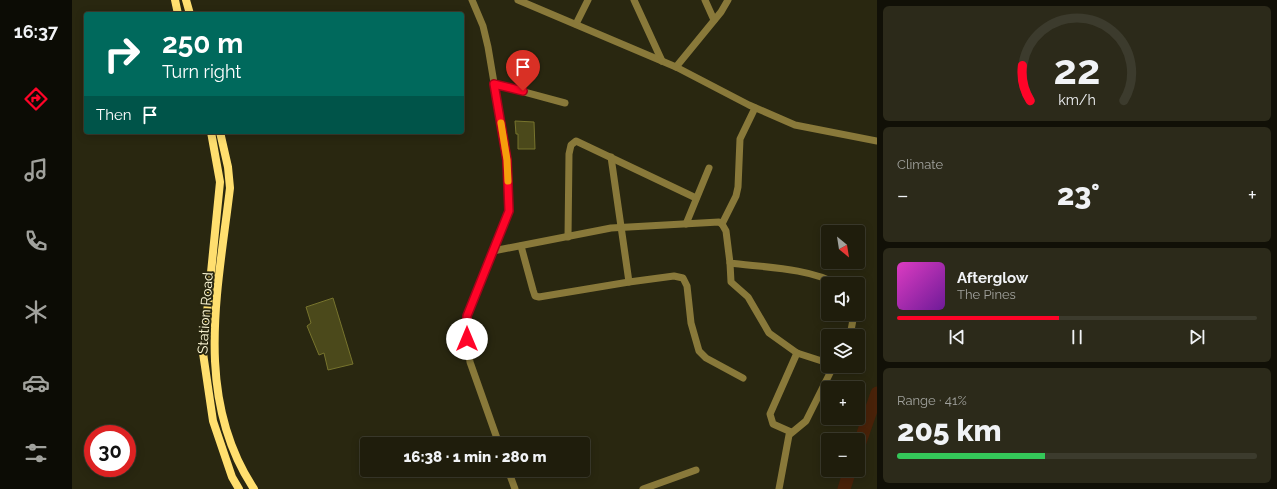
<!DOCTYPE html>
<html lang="en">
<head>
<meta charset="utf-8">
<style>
	:root { --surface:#1f1d0c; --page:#2c2a1a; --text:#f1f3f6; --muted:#a1a29d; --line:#3c3b2d; --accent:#ff0428 }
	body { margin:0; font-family:Raleway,sans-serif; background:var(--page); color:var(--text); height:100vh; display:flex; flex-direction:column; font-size:15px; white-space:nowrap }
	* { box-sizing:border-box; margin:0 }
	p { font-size:13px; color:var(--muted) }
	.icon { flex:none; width:22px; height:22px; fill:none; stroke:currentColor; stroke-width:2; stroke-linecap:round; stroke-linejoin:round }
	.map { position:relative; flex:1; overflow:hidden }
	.side { display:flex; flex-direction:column; gap:6px; padding:6px; background:#111007; width:400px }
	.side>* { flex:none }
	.hud { position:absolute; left:12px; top:12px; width:380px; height:122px; border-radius:4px; box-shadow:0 2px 10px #0003,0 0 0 1px var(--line); background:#00695c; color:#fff; overflow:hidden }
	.needle { width:26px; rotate:150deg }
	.buttons { position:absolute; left:749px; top:225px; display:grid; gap:8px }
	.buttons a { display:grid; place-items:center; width:44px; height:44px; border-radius:4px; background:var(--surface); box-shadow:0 2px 10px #0003,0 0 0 1px var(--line); font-size:20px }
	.speed { position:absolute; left:12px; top:425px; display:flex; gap:8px; font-size:20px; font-weight:700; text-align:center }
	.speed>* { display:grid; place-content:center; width:52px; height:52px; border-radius:50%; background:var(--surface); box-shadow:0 2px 10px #0003,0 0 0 1px var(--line); line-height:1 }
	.speed .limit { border:6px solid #d22; background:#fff; color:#111 }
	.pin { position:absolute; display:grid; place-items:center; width:34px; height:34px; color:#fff; margin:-41px -17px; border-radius:50% 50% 50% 0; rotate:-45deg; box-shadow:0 0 4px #0007 }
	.pin .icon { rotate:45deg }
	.me { position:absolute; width:44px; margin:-22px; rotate:0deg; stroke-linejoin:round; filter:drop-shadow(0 0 3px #0008) }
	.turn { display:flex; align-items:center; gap:14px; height:84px; padding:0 12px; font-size:18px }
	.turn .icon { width:52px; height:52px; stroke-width:2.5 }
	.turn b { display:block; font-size:28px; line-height:34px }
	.then { display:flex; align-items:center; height:38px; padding:0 12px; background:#0003; gap:8px; font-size:15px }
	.big { font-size:30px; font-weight:800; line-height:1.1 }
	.side .card { flex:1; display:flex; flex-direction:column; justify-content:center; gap:6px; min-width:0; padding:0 14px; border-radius:6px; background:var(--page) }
	.side .dial { align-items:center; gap:0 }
	.dial svg { height:104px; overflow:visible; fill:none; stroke:var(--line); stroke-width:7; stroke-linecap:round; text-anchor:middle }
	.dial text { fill:var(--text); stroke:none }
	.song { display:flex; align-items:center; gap:12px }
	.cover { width:48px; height:48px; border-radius:6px; background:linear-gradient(135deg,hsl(310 70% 55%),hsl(280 70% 35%)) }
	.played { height:4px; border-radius:2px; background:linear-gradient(90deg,var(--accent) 45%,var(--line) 45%) }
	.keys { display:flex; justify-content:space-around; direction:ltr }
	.heat { display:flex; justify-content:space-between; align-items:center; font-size:22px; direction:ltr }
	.charge { height:6px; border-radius:3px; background:linear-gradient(90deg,#34c759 41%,var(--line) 0) }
	.trip { position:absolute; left:288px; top:437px; width:230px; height:40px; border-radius:4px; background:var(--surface); box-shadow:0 2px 10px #0003,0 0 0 1px var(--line); font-weight:800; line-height:40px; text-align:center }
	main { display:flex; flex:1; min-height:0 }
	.menu { display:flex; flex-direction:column; width:72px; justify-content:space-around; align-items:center; background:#0c0c05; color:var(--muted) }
	.menu .icon { width:28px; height:28px }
	.menu .selected { color:var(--accent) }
	.menu b { font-size:18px; color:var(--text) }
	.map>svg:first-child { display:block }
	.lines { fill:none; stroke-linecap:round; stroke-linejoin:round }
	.river { stroke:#492209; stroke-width:13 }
	.building { fill:#4b491b; stroke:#77742d }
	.minor { stroke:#89793a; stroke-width:7 }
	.secondary { stroke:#ffdf6f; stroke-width:8 }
	.route-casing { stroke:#a6031a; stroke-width:10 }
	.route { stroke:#ff0428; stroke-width:7 }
	.slow { stroke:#f59e0b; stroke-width:7 }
	.labels { text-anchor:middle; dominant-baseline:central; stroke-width:4; stroke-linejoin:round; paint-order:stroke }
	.street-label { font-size:14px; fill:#fffad8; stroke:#292710 }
</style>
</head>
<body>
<main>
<nav class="menu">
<b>16:37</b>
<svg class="icon selected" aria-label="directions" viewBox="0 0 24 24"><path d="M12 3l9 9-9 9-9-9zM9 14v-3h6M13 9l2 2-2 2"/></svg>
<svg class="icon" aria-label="music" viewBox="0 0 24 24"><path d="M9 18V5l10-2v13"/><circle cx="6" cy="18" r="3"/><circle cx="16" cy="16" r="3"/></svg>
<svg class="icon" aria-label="phone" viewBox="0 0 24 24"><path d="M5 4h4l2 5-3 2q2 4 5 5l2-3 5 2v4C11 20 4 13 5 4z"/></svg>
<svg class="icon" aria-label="climate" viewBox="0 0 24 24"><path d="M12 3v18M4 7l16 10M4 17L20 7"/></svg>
<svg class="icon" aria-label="car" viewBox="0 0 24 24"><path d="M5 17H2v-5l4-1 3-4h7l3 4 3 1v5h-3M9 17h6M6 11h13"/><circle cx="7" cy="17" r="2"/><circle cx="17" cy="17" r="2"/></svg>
<svg class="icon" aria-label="filters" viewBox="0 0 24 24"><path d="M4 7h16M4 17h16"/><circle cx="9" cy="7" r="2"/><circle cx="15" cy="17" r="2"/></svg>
</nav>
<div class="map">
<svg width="805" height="489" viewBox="0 0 805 489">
	<rect width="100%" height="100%" fill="#292710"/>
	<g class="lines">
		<g class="river">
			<path d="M786 448 805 393"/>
			<path d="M772 489 778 470"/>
		</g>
	</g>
	<g class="building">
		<path d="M443 121 462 122 463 149H446V134H444Z"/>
		<path d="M261 298 281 364 256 370 252 353 247 355 235 326 239 323 234 307Z"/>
	</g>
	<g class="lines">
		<g class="minor">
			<path d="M400 0 411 26 416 47 435 160 437 211 395 316V339L398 362 427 444"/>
			<path d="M446 0 604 67 677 105 723 125 805 141"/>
			<path d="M562 0 590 61"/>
			<path d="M633 0 642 20"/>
			<path d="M504 24 516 0"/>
			<path d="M604 67 649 12 656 0"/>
			<path d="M422 84 493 103"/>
			<path d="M539 157 557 282"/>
			<path d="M614 224 637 168"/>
			<path d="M650 224 664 196 666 187 668 139 683 108"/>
			<path d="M496 237 497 154 499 145 504 141 624 198"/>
			<path d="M449 246 461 290 463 296 467 297 557 282 602 276 611 278 615 286 619 323 627 351 634 358 671 378"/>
			<path d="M421 251 539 228 647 222 650 224 654 231 658 263C688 267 739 268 764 284"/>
			<path d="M658 263 659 282 676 297 697 333 725 353 756 363"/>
			<path d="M778 336 782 314"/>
			<path d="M719 432 701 424 698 414 725 353"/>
			<path d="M436 470 443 489"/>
			<path d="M571 489 624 470"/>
			<path d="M707 489 717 435 734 421 760 369 759 366"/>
		</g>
		<g class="secondary">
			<path d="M103 0 106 14"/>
			<path d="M114 0 118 14"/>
			<path d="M139 132 148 182 131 353 141 421 160 477 167 489"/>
			<path d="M148 132 156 167 158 188C146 290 121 397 182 489"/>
		</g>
	</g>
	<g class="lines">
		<g class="route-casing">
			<path id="route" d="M395 339V316L437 211 435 160 422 84 451 91"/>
		</g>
		<use href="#route" class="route"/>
		<path class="slow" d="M429 123 435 160 436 181"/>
	</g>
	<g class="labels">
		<g class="street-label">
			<text transform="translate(133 313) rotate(-86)">Station Road</text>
		</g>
	</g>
</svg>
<div class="buttons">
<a><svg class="needle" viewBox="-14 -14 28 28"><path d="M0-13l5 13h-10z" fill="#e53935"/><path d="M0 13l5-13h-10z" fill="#a1a29d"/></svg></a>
<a><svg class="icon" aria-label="sound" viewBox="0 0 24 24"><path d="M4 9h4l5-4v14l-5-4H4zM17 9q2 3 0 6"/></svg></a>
<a><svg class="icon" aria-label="layers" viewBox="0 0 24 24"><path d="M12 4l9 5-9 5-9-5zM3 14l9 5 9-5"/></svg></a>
<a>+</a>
<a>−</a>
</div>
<div class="speed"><div class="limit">30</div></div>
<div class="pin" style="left:451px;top:91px;background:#d93025"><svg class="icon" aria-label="arrive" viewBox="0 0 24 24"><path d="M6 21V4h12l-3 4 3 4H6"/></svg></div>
<svg class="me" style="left:395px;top:339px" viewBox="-20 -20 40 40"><circle r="19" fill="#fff"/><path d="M0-13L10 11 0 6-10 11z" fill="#ff0428"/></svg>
<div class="trip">16:38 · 1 min · 280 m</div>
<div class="hud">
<div class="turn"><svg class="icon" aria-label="right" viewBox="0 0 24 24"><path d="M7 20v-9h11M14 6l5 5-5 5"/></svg><div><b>250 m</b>Turn right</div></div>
<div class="then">Then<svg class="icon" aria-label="arrive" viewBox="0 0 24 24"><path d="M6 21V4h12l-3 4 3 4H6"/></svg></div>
</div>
</div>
<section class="side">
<div class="card dial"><svg viewBox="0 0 100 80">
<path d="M14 69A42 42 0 1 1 86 69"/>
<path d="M14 69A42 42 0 0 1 8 42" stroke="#ff0428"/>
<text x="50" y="56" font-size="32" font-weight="700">22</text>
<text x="50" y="72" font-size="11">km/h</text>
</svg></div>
<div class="card"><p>Climate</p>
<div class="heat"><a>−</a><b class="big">23°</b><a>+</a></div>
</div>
<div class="card">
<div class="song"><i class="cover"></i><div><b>Afterglow</b><p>The Pines</p></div></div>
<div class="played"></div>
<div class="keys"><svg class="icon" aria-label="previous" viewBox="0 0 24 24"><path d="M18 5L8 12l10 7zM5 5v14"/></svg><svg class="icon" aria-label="pause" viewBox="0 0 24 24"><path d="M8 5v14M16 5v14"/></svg><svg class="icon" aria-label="next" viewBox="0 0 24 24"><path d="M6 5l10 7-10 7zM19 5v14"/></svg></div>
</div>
<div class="card"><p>Range · 41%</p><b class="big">205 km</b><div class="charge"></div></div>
</section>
</main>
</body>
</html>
